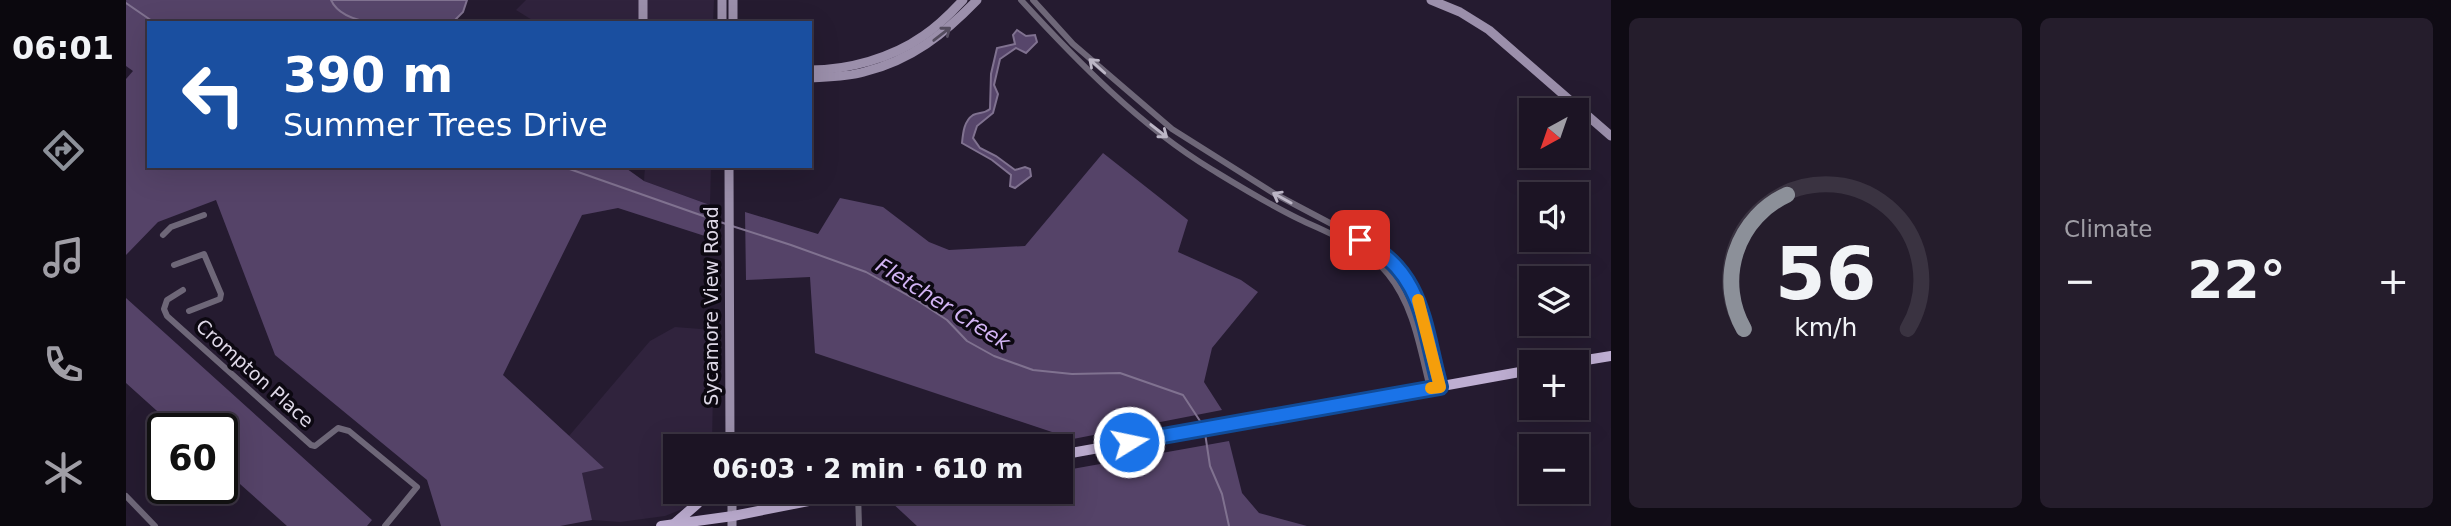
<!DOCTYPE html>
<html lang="en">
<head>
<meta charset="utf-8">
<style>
	:root { --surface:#1c1424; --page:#251d2c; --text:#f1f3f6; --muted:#a09ea6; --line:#3a3341; --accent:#8c9099 }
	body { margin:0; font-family:"DejaVu Sans",sans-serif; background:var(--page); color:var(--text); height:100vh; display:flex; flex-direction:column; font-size:26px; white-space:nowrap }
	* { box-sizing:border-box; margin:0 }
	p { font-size:23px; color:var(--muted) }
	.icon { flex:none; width:38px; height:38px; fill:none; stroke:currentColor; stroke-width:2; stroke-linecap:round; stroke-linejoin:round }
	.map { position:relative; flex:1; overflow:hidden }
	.panel { display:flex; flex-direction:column; gap:18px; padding:18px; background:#0f0b14; width:840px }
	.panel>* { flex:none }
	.guide { position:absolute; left:21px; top:21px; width:665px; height:147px; border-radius:0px; box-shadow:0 7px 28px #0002,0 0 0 2px var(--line); background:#1a4fa0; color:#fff; overflow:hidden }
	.needle { width:46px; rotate:220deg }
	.controls { position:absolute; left:1393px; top:98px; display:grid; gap:14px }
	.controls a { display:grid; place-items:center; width:70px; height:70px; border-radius:0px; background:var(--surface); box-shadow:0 7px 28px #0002,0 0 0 2px var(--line); font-size:35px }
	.speed { position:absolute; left:21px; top:413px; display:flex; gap:14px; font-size:35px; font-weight:700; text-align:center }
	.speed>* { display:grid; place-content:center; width:91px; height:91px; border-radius:50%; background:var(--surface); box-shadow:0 7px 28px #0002,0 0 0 2px var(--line); line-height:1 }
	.speed .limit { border:4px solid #111; border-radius:10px; background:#fff; color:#111 }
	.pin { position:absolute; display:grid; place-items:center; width:60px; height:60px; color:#fff; margin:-30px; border-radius:14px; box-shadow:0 4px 10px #0006 }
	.me { position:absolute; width:77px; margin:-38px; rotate:80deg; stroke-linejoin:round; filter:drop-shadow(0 0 5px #0008) }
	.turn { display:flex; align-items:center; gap:24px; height:147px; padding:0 21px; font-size:32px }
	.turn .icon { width:91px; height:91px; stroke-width:2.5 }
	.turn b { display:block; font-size:49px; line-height:60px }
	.big { font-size:52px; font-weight:700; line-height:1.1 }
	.panel .widget { flex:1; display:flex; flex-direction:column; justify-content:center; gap:10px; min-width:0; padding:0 24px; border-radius:10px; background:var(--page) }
	.panel .dial { align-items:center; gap:0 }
	.dial svg { height:182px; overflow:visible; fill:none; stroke:var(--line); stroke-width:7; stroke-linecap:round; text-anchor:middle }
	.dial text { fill:var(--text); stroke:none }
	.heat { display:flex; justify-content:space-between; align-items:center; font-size:38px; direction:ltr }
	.panel .tiles { flex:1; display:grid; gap:18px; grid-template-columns:repeat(2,1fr) }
	.trip { position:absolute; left:537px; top:434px; width:410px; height:70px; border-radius:0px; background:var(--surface); box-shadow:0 7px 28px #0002,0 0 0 2px var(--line); font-weight:700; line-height:70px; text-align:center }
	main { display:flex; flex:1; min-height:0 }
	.tabs { display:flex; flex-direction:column; width:126px; justify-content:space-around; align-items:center; background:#0b080e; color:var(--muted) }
	.tabs .icon { width:49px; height:49px }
	.tabs .active { color:var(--accent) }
	.tabs b { font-size:32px; color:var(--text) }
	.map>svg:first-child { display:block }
	.built { fill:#30233d }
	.forest { fill:#554368 }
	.water { fill:#57466b; stroke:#807290; stroke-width:2 }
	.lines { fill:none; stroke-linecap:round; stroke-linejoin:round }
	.stream { stroke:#807290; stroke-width:2 }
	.street { stroke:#6e6778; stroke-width:6 }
	.secondary { stroke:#9b8fab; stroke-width:9 }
	.primary { stroke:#beaed2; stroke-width:10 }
	.oneway { stroke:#544c5e }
	.oneway2 { stroke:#bcb6c6 }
	.route-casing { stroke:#114b97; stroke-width:18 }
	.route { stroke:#1a73e8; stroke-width:12 }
	.slow { stroke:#f59e0b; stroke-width:12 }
	.labels { text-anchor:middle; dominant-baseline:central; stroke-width:7; stroke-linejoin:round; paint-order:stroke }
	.street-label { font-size:19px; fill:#ded8e7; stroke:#0c0811 }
	.water-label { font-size:21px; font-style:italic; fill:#d2b4f4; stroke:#0c0811 }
</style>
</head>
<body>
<main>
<nav class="tabs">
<b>06:01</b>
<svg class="icon active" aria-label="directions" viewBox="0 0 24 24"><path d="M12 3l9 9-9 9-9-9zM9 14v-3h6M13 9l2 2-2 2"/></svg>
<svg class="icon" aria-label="music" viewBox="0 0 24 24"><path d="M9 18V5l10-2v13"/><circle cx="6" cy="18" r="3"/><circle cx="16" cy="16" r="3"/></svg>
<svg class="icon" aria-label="phone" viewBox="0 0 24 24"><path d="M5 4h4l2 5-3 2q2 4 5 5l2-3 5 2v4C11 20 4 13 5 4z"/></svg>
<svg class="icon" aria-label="climate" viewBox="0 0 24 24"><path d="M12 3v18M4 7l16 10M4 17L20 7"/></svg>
</nav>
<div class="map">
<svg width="1485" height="526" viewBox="0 0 1485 526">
	<rect width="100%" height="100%" fill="#251b30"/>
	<g class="built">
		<path d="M400 0H588L587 23H411L390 10Z"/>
		<path d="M519 166H585L584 205 518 181Z"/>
		<path d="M549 327 588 330 586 446H550V492H575L559 508 539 516 494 522 466 520 455 473 477 468 443 436 524 341Z"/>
	</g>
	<g class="forest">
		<path d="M0 0H205V2L232 20 242 23H23V166H497L518 181 584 205 585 238 492 208 456 215 377 375 478 468 456 473 466 520 434 526H315L301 480 149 355 90 200 32 222 0 255V79L7 71 0 66Z"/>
		<path d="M977 153 1062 220 1052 252 1115 280 1132 292 1086 348 1078 382 1096 410 947 439 689 353 684 277 620 280 619 212 692 234 714 198 757 207 803 242 823 250 899 246Z"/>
		<path d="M0 298 246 520 241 526H161L96 468V429H51L0 383Z"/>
		<path d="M1103 441 1116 493 1133 513 1181 526H791L764 501 819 492H934L935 471Z"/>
	</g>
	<g class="water">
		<path d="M205 0H341L337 12 326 23C294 23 220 33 205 0Z"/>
		<path d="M891 30 900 36 909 35 911 42 900 53 890 48 874 59 868 85 872 94 867 113 851 126 847 138 854 148 870 156 889 170 899 167 904 169 905 176 889 188 884 186 885 175 866 160 836 143C837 133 838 121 847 115 853 112 858 114 864 109L865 74 871 48 889 44 887 35Z"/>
	</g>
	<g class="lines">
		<g class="stream">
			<path d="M0 3 29 23"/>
			<path d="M435 166 600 224"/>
			<path d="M606 226 665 245 740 272 792 301 821 320 841 341 868 356 907 370 946 374 994 373 1057 395 1076 424"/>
			<path d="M1079 433 1084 466 1096 494 1103 526"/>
		</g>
		<g class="street">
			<path d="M895 0C950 60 1014 126 1085 169 1113 186 1142 204 1173 219 1204 234 1239 246 1262 274 1288 306 1294 349 1304 388"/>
			<path d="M907 0 947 44 1046 129 1149 194 1253 249 1277 272 1295 306 1314 387"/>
			<path d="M37 235 45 227 78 215"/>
			<path d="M48 265 78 254 95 294 94 299 63 311"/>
			<path d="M57 290 41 300 38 309 41 316 185 445 189 446 212 428 223 431 291 487 259 526"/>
			<path d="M732 492 733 526"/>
			<path d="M0 496 29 526"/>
		</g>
		<g class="secondary">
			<path d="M517 0V23"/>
			<path d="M596 0V23"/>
			<path d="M1305 0 1334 12 1363 30 1485 136"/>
			<path d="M607 23V0"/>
			<path d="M684 70C722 70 766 58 797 36 812 26 825 13 837 0"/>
			<path d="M684 78C702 77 721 77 738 72 786 60 818 34 851 0"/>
			<path d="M603 166 604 444"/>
			<path d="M606 492V526"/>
		</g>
		<g class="primary">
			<path d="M1448 362 1485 356"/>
			<path d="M603 438 608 446"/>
			<path d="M934 455 1405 370"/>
			<path d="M646 492 675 502"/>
			<path d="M548 524 571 504 581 492"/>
			<path d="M535 526 607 516 728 492"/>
		</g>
	</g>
	<defs><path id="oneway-shaft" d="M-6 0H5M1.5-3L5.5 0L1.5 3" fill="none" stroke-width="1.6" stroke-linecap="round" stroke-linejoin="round" transform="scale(1.75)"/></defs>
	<use class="oneway" href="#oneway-shaft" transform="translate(816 34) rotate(-38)"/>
	<g class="oneway2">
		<use href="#oneway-shaft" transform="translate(971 66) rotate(-138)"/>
		<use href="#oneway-shaft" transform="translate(1033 131) rotate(38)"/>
		<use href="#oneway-shaft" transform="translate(1156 198) rotate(-151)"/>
	</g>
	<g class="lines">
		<g class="route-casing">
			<path id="route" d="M1003 442 1314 387C1297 326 1298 271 1234 240"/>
		</g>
		<use href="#route" class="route"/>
		<path class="slow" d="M1292 300 1314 387 1305 388"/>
	</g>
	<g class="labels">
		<g class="street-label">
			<text transform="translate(585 306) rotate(-90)">Sycamore View Road</text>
			<text transform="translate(129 373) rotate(42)">Crompton Place</text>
		</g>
		<g class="water-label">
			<text transform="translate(817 304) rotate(32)">Fletcher Creek</text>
		</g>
	</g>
</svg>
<div class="controls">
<a><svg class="needle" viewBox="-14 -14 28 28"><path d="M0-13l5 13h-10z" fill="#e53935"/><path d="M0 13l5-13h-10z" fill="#a09ea6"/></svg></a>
<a><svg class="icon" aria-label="sound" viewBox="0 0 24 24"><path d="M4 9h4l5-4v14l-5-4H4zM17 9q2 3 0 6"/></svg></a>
<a><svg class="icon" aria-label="layers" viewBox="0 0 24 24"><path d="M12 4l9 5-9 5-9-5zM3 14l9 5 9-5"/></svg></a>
<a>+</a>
<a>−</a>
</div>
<div class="speed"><div class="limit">60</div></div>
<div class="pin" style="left:1234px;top:240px;background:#d93025"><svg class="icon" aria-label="arrive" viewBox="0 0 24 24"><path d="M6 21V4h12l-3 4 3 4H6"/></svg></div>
<svg class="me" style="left:1003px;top:442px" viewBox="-20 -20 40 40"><circle r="17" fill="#1a73e8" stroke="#fff" stroke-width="3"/><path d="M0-11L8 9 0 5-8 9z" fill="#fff"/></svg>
<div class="trip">06:03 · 2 min · 610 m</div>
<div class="guide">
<div class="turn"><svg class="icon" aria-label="left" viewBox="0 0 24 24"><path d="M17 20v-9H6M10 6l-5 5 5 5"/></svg><div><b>390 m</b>Summer Trees Drive</div></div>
</div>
</div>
<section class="panel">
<div class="tiles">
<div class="widget dial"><svg viewBox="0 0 100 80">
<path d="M14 69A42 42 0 1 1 86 69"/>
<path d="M14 69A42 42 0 0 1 33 10" stroke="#8c9099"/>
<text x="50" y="56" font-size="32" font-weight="700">56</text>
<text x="50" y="72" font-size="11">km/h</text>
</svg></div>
<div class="widget"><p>Climate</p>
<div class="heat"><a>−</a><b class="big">22°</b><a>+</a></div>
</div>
</div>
</section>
</main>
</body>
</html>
